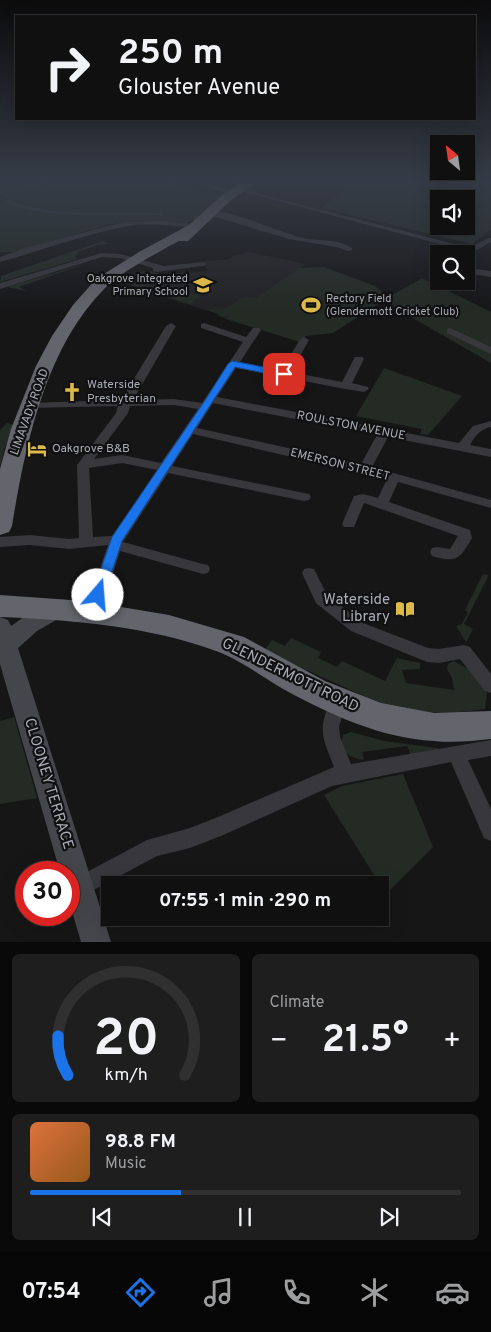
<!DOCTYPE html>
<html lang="en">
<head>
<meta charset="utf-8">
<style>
	:root { --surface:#101011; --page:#1e1e1f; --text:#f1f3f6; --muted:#9c9d9f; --line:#303031; --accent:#1a73e8 }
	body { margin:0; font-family:Overpass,sans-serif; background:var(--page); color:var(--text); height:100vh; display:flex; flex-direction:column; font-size:19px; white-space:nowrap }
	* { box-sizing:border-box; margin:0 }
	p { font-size:16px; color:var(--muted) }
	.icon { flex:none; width:28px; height:28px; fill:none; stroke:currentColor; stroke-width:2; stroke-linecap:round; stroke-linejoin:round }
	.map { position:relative; height:942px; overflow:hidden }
	.side { display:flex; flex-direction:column; gap:12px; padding:12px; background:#090909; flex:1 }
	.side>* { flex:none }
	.top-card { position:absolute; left:15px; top:15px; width:461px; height:105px; border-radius:0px; box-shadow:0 5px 20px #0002,0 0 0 1px var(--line); background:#101011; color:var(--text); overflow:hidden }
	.needle { width:32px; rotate:331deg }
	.tools { position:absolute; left:430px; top:135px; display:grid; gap:10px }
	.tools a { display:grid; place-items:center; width:45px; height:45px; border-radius:0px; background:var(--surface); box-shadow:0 5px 20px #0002,0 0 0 1px var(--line); font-size:25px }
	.speed { position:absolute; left:15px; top:861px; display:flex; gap:10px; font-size:25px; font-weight:700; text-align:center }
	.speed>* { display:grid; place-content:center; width:65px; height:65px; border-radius:50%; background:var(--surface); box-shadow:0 5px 20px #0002,0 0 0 1px var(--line); line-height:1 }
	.speed .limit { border:8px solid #d22; background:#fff; color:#111 }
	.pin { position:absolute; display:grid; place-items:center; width:42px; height:42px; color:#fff; margin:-21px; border-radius:10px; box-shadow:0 2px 8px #0006 }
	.me { position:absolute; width:55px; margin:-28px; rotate:18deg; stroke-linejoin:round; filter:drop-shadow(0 0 4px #0008) }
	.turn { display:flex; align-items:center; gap:18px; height:105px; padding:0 20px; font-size:22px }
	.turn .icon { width:65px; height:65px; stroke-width:2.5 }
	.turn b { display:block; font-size:35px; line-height:42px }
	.big { font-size:38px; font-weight:700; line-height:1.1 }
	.side .card { flex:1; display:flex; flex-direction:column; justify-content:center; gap:8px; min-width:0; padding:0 18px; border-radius:8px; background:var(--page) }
	.side .dial { align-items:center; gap:0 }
	.dial svg { height:130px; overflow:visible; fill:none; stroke:var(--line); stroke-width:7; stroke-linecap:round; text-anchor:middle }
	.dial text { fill:var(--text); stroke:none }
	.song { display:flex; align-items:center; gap:15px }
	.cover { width:60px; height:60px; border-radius:8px; background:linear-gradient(135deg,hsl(20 70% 55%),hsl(30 70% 35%)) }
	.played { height:5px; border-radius:2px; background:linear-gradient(90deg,var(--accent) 35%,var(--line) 35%) }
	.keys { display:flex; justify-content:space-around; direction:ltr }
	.heat { display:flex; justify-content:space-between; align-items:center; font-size:28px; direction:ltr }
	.side .tiles { flex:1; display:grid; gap:12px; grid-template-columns:1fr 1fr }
	.card:last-child { grid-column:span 2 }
	.trip { position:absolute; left:101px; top:876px; width:288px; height:50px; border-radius:0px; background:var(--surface); box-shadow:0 5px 20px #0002,0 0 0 1px var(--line); font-weight:700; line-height:50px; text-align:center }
	.tab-bar { display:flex; height:80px; justify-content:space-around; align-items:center; background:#060607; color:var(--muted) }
	.tab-bar .icon { width:35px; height:35px }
	.tab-bar .current { color:var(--accent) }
	.tab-bar b { font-size:22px; color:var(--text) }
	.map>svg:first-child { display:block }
	.built { fill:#222224 }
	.green { fill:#242b25; fill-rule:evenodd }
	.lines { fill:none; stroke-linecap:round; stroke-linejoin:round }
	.stream { stroke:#323940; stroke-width:2 }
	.street { fill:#37373c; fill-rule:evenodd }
	.secondary { fill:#45464b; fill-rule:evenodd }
	.highway { fill:#64656c; fill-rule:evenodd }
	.route { fill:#1a73e8; stroke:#114b97 }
	.labels { text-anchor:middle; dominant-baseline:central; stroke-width:4.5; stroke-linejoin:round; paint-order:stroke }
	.far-poi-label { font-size:11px; fill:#a9acb5; stroke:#111112; text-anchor:end }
	.poi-label { font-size:12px; fill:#a9acb5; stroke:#111112; text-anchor:start }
	.street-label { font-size:12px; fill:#a9acb5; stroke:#111112 }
	.near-poi-label { font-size:15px; fill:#a9acb5; stroke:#111112; text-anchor:end }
	.near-street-label { font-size:15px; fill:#a9acb5; stroke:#111112 }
</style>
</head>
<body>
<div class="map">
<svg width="491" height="942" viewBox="0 0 491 942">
	<rect width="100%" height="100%" fill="#161617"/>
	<path class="built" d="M249 252 306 264 226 319 217 315 218 314 146 291 137 272 150 271 162 274 207 271 203 261 230 259 233 256Z"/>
	<g class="green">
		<path d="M0 180H55L29 189 30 191 60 180H157L221 196 198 219 186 223 134 221 111 224 13 252H0V186L14 189 20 186Z"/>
		<path d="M295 180H491V230L472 244 321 208 345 189ZM439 199H466V226H439Z"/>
		<path d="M103 241 109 244 98 245 77 252 78 253 75 257 78 259 0 282 1 276Z"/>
		<path d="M91 262 19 287 27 291 7 287Z"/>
		<path d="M324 267 375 286 389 297 422 278 491 312V363L383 301 333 333 306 336 300 342 226 319 229 316 223 317 217 315 219 314 205 309C212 309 219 308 225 308 234 307 239 293 256 298L299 268Z"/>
		<path d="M150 271 162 275H156L144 282 174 295 194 294 201 297 194 300 191 305 122 282 137 272Z"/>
		<path d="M384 368 462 396 428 435 420 434 422 429 356 416Z"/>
		<path d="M7 423 15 425 4 450 0 468V430Z"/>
		<path d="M483 574 489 575 464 624 473 629 466 642 456 626 462 624 468 612 465 610Z"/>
		<path d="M291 638 321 652 318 658 337 667 342 661 385 681 397 658 420 663V669L402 670 406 683 454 690 452 678 447 669 448 664 454 661 468 669 487 692 485 709C446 715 396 716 362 695L264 651 272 640 285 646Z"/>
		<path d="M14 717 37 798 0 804V721Z"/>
		<path d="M351 732 384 741 437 748 439 750 411 755 407 746 362 752 364 760C350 758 337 751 343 735Z"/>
		<path d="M403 774 433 847 386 894 324 795 342 786Z"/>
	</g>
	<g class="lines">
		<g class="stream">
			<path d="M0 193 5 194V196"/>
			<path d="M2 199C44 220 115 212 162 214"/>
		</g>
		<g class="street">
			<path d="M195 180H202L201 181 237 193 234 195 194 183Z"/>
			<path d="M237 188 470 248 488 238H491V242C480 249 471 254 458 254L462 250 237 190Z"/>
			<path d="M209 211C233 209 281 234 308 239 322 241 341 239 353 249L349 251 336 247 289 239 209 215Z"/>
			<path d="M162 221 196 224 200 226 196 228C173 226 146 222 123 227 81 235 41 251 0 262V257L28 247 124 222Z"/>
			<path d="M102 253 120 254 164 266 203 262 207 264 203 266 156 272 153 271V268L120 258 102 257 0 289V283Z"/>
			<path d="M466 268 491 271V277L466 273Z"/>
			<path d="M171 323 176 326 133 400 174 399 202 403 243 342 201 328V324L204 323 246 337 253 328H259L261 330 240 362 281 370 301 338 304 337 309 340 291 372 342 382 355 357H363L364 359 352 383 368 387 369 389 364 392 345 389 236 368 217 397 459 443 473 426 491 421V427C480 429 475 436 470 445L491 449V457L388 437 372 467 491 500V508L398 482 389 502 470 530 472 538C459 560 457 563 432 556L430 552 432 548 437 547 450 549 458 536 364 503 354 527H344L342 524 354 496 363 494 378 498 387 479 193 434 172 466 304 493 309 494 311 497 309 500 304 501 168 473 123 542 203 564 208 565 210 569 208 573 203 574 120 551 101 612 98 616 93 618 88 616 85 612 108 545 69 549 30 545 0 547V537L30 535 69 539 79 538 77 465 116 413 118 406 30 408 24 405 26 403 121 400 166 326ZM213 403 377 435 361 464 197 428ZM174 405 198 409 161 463 122 455 94 459 128 413 130 406ZM122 463 157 470 112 536 93 537 89 468Z"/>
			<path d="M450 328 491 347V354L447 333V329Z"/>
			<path d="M309 568 314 569 327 595 363 623 428 648 439 649 464 645 470 647 491 674V693L485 691 460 659 439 663 427 662 351 631 316 603 302 573 304 569Z"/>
			<path d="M338 695 344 698 347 703 339 726 340 737 351 764 491 740V756L468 760 491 809V841L484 838 451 762 332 786 221 836 190 848 157 856 86 894 79 897 72 894 69 887 72 880 147 840 190 828 218 817 334 767C322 736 317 730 332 698Z"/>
		</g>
		<path class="secondary" d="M57 601 65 603 68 609 65 615 37 631 18 648 111 942H81L69 901V872H60L0 664V617L8 620 11 626 28 614Z"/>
		<g class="highway">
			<path d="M245 180H259L230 201 188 241H179L169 246C149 258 121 272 105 288 45 348 25 446 12 526L9 532 0 535V469L11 429 36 366 52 336 73 305 96 279 139 252 189 225 222 195Z"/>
			<path d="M0 595 85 601 169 615 244 637 325 681 381 703 434 713 491 711V739C472 741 453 743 434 741 381 738 331 715 285 690 262 677 241 660 216 651 148 626 72 620 0 617Z"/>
		</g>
	</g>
	<linearGradient id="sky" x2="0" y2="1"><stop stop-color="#0c0c0d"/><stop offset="0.58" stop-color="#363c47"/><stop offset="1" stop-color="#363c47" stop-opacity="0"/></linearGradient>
	<rect width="491" height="312" fill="url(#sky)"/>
	<path class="route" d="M232 361 284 371 288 374 284 377 235 367 122 541 103 599 98 601 94 599 92 595 112 537 206 399 228 364Z"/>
	<defs>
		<g id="school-bare" transform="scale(1.5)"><path d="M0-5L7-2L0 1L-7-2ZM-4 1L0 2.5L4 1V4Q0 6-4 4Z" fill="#dcb949" stroke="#111112" stroke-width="2.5" paint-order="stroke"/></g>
		<g id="stadium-bare" transform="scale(1.5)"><path d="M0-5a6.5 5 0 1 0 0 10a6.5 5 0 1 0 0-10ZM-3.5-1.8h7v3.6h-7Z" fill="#dcb949" stroke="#111112" stroke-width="2.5" paint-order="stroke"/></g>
		<g id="church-bare" transform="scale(1.5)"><path d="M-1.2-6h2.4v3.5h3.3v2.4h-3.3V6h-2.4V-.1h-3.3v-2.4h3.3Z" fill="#dcb949" stroke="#111112" stroke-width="2.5" paint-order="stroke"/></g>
		<g id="hotel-bare" transform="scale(1.5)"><path d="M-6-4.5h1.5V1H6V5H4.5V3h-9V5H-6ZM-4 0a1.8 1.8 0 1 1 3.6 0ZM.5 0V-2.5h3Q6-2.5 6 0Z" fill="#dcb949" stroke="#111112" stroke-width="2.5" paint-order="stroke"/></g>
		<g id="library-bare" transform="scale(1.5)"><path d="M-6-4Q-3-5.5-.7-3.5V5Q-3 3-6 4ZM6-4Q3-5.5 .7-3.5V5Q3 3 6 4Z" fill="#dcb949" stroke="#111112" stroke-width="2.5" paint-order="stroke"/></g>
	</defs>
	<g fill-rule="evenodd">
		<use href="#school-bare" x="203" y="285"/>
		<use href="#stadium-bare" x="311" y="305"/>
		<use href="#church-bare" x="72" y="392"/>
		<use href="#hotel-bare" x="37" y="449"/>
		<use href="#library-bare" x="405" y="609"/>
	</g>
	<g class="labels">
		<g class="far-poi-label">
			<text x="188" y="279">Oakgrove Integrated<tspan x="188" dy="13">Primary School</tspan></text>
			<text x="326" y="299" text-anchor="start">Rectory Field<tspan x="326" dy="13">(Glendermott Cricket Club)</tspan></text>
		</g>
		<g class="poi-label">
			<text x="87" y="385">Waterside<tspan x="87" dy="14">Presbyterian</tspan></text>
			<text x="52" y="449">Oakgrove B&amp;B</text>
		</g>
		<g class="street-label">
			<text transform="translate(30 412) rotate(-70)">LIMAVADY ROAD</text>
			<text transform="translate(351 426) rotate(11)">ROULSTON AVENUE</text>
			<text transform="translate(340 465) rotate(14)">EMERSON STREET</text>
		</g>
		<g class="near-poi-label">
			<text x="390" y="600">Waterside<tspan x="390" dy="17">Library</tspan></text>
		</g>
		<g class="near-street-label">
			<text transform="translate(290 676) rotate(26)">GLENDERMOTT ROAD</text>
			<text transform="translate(48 784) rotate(73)">CLOONEY TERRACE</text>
		</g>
	</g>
</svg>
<div class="tools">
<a><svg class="needle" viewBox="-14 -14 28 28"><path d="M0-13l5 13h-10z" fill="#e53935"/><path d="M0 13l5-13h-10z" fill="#9c9d9f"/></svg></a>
<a><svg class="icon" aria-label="sound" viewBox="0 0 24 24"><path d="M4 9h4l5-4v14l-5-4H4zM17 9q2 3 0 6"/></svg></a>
<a><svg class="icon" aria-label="search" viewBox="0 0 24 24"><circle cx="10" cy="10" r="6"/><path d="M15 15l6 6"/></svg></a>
</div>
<div class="speed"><div class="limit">30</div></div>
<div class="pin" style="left:284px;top:374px;background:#d93025"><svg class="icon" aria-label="arrive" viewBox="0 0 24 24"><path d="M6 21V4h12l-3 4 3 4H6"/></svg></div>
<svg class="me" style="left:98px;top:595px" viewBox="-20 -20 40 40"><circle r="19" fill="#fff"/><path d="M0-13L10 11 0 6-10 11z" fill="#1a73e8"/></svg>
<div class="trip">07:55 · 1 min · 290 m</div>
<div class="top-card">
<div class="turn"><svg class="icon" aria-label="right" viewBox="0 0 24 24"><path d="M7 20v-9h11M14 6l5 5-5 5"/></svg><div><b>250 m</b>Glouster Avenue</div></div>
</div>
</div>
<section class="side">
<div class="tiles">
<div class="card dial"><svg viewBox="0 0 100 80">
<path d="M14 69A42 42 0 1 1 86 69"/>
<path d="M14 69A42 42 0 0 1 8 45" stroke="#1a73e8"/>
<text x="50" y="56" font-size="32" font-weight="700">20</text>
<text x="50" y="72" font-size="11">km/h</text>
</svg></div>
<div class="card"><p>Climate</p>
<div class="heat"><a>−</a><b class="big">21.5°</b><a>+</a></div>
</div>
<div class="card">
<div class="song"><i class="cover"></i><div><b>98.8 FM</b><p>Music</p></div></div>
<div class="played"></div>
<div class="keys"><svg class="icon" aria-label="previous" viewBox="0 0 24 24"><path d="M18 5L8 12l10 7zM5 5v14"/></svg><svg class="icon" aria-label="pause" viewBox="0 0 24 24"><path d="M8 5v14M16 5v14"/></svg><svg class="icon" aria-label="next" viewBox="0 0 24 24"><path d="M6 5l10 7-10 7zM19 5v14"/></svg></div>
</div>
</div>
</section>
<nav class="tab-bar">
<b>07:54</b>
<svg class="icon current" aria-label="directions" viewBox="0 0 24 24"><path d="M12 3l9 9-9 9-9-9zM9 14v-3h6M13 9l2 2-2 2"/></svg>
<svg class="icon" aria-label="music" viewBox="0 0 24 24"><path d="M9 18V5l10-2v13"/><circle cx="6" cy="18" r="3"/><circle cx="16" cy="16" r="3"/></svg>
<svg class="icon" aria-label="phone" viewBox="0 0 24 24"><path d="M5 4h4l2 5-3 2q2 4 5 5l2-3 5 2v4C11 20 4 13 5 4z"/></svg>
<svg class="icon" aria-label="climate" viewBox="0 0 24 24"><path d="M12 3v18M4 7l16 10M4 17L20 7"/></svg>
<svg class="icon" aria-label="car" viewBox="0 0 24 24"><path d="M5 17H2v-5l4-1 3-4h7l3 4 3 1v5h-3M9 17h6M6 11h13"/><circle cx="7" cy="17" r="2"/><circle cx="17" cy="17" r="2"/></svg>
</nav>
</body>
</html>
